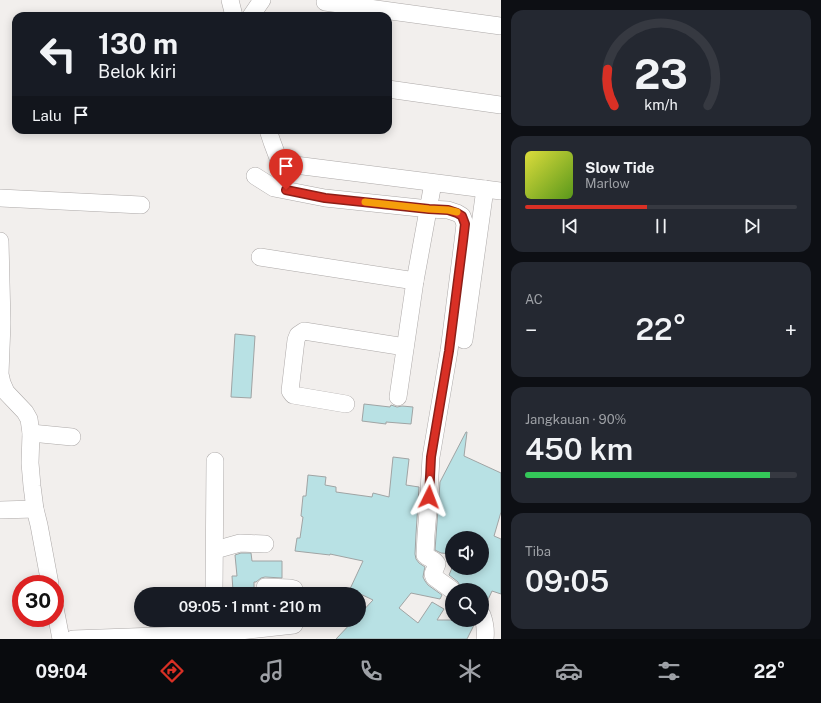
<!DOCTYPE html>
<html lang="id">
<head>
<meta charset="utf-8">
<style>
	:root { --surface:#171b24; --page:#242831; --text:#f1f3f6; --muted:#9ea1a6; --line:#363941; --accent:#d93025 }
	body { margin:0; font-family:"Public Sans",sans-serif; background:var(--page); color:var(--text); height:100vh; display:flex; flex-direction:column; font-size:15px; white-space:nowrap }
	* { box-sizing:border-box; margin:0 }
	p { font-size:13px; color:var(--muted) }
	.icon { flex:none; width:22px; height:22px; fill:none; stroke:currentColor; stroke-width:2; stroke-linecap:round; stroke-linejoin:round }
	.map { position:relative; flex:1; overflow:hidden }
	.details { display:flex; flex-direction:column; gap:10px; padding:10px; background:#0d0f14; width:320px }
	.details>* { flex:none }
	.banner { position:absolute; left:12px; top:12px; width:380px; height:122px; border-radius:12px; box-shadow:0 2px 10px #0003; background:#171b24; color:var(--text); overflow:hidden }
	.controls { position:absolute; left:445px; top:531px; display:grid; gap:8px }
	.controls a { display:grid; place-items:center; width:44px; height:44px; border-radius:50%; background:var(--surface); box-shadow:0 2px 10px #0003; font-size:20px }
	.speed { position:absolute; left:12px; top:575px; display:flex; gap:8px; font-size:20px; font-weight:700; text-align:center }
	.speed>* { display:grid; place-content:center; width:52px; height:52px; border-radius:50%; background:var(--surface); box-shadow:0 2px 10px #0003; line-height:1 }
	.speed .limit { border:6px solid #d22; background:#fff; color:#111 }
	.pin { position:absolute; display:grid; place-items:center; width:34px; height:34px; color:#fff; margin:-41px -17px; border-radius:50% 50% 50% 0; rotate:-45deg; box-shadow:0 0 4px #0007 }
	.pin .icon { rotate:45deg }
	.me { position:absolute; width:44px; margin:-22px; rotate:3deg; stroke-linejoin:round; filter:drop-shadow(0 0 3px #0008) }
	.turn { display:flex; align-items:center; gap:14px; height:84px; padding:0 20px; font-size:18px }
	.turn .icon { width:52px; height:52px; stroke-width:2.5 }
	.turn b { display:block; font-size:28px; line-height:34px }
	.then { display:flex; align-items:center; height:38px; padding:0 20px; background:#0003; gap:8px; font-size:15px }
	.big { font-size:30px; font-weight:600; line-height:1.1 }
	.details .tile { flex:1; display:flex; flex-direction:column; justify-content:center; gap:6px; min-width:0; padding:0 14px; border-radius:12px; background:var(--page) }
	.details .dial { align-items:center; gap:0 }
	.dial svg { height:104px; overflow:visible; fill:none; stroke:var(--line); stroke-width:7; stroke-linecap:round; text-anchor:middle }
	.dial text { fill:var(--text); stroke:none }
	.song { display:flex; align-items:center; gap:12px }
	.cover { width:48px; height:48px; border-radius:6px; background:linear-gradient(135deg,hsl(60 70% 55%),hsl(90 70% 35%)) }
	.played { height:4px; border-radius:2px; background:linear-gradient(90deg,var(--accent) 45%,var(--line) 45%) }
	.keys { display:flex; justify-content:space-around; direction:ltr }
	.heat { display:flex; justify-content:space-between; align-items:center; font-size:22px; direction:ltr }
	.charge { height:6px; border-radius:3px; background:linear-gradient(90deg,#34c759 90%,var(--line) 0) }
	.trip { position:absolute; left:134px; top:587px; width:232px; height:40px; border-radius:20px; background:var(--surface); box-shadow:0 2px 10px #0003; font-weight:600; line-height:40px; text-align:center }
	.tab-bar { display:flex; height:64px; justify-content:space-around; align-items:center; background:#090b0e; color:var(--muted) }
	.tab-bar .icon { width:28px; height:28px }
	.tab-bar .selected { color:var(--accent) }
	.tab-bar b { font-size:18px; color:var(--text) }
	main { display:flex; flex:1; min-height:0 }
	.map>svg:first-child { display:block }
	.building { fill:#b8e1e4; stroke:#a0a4a4 }
	.lines { fill:none; stroke-linecap:round; stroke-linejoin:round }
	.minor-casing { stroke:#ada9a8; stroke-width:18 }
	.minor { stroke:#fff; stroke-width:17 }
	.route-casing { stroke:#8d1f18; stroke-width:10 }
	.route { stroke:#d93025; stroke-width:7 }
	.slow { stroke:#f59e0b; stroke-width:7 }
</style>
</head>
<body>
<main>
<div class="map">
<svg width="501" height="639" viewBox="0 0 501 639">
	<rect width="100%" height="100%" fill="#f2efed"/>
	<g class="building">
		<path d="M235 334 255 336 251 398 231 397Z"/>
		<path d="M364 404 390 407 391 405 397 407 402 406 413 407 411 424 386 422V424L362 421Z"/>
		<path d="M466 432H467L464 456 501 473V512L494 536 501 539V594L492 591 485 606 482 605V590H466L461 588 458 582 449 575 452 568H482V538H452V554L441 553 435 550 440 482Z"/>
		<path d="M393 457 409 459 406 485 419 487 416 534 415 554 416 559 419 563 425 567 424 571 423 577 425 581 428 585 442 595 440 599 411 593 399 608 418 623 432 602 444 609 437 620H473L474 625 467 639H336L354 620H359V615L373 600 350 589 363 561 330 554V555L295 551 297 538H300L303 517 301 516 303 496H306L308 475 326 477 325 485 336 487V492L372 497 373 493 389 497Z"/>
		<path d="M241 553H251L252 561H282V578L265 577 261 578 256 582H254V590L233 591 232 576H237L235 555Z"/>
	</g>
	<g class="lines">
		<g class="minor-casing">
			<g id="minor">
				<path d="M230 0 234 16"/>
				<path d="M325 2 501 26"/>
				<path d="M251 16 262 0"/>
				<path d="M388 89 501 105"/>
				<path d="M268 130 272 142 278 158 295 165 501 191"/>
				<path d="M255 176 274 188 325 198 429 209 448 210 457 213 462 216 465 224 463 241 449 351 431 457 428 511 426 535 425 555C429 559 435 559 437 564L433 574 434 577 452 590"/>
				<path d="M0 198 141 205"/>
				<path d="M0 241 2 323 0 374 2 383 6 392 25 412 29 419 31 433 30 463 32 486 35 509 39 525 50 584"/>
				<path d="M260 257 415 281"/>
				<path d="M464 340 485 189"/>
				<path d="M398 397 415 281 433 183"/>
				<path d="M346 404 293 395 290 391 296 340 298 335 304 331 405 347"/>
				<path d="M31 433 72 437"/>
				<path d="M0 510 35 509"/>
				<path d="M215 550 240 543 265 544"/>
				<path d="M265 587 290 588 294 589 296 594"/>
				<path d="M214 594 215 461"/>
				<path d="M55 608 61 639"/>
				<path d="M482 615C485 623 486 631 485 639"/>
				<path d="M73 639 213 634 294 625"/>
			</g>
		</g>
		<use href="#minor" class="minor"/>
	</g>
	<g class="lines">
		<g class="route-casing">
			<path id="route" d="M286 190 325 198 429 209 448 210 457 213 462 216 465 224 463 241 449 351 431 457 429 497"/>
		</g>
		<use href="#route" class="route"/>
		<path class="slow" d="M365 202 429 209 448 210 457 212"/>
	</g>
</svg>
<div class="controls">
<a><svg class="icon" aria-label="sound" viewBox="0 0 24 24"><path d="M4 9h4l5-4v14l-5-4H4zM17 9q2 3 0 6"/></svg></a>
<a><svg class="icon" aria-label="search" viewBox="0 0 24 24"><circle cx="10" cy="10" r="6"/><path d="M15 15l6 6"/></svg></a>
</div>
<div class="speed"><div class="limit">30</div></div>
<div class="pin" style="left:286px;top:190px;background:#d93025"><svg class="icon" aria-label="arrive" viewBox="0 0 24 24"><path d="M6 21V4h12l-3 4 3 4H6"/></svg></div>
<svg class="me" style="left:429px;top:497px" viewBox="-20 -20 40 40"><path d="M0-17L14 15 0 8-14 15z" fill="#d93025" stroke="#fff" stroke-width="4"/></svg>
<div class="trip">09:05 · 1 mnt · 210 m</div>
<div class="banner">
<div class="turn"><svg class="icon" aria-label="left" viewBox="0 0 24 24"><path d="M17 20v-9H6M10 6l-5 5 5 5"/></svg><div><b>130 m</b>Belok kiri</div></div>
<div class="then">Lalu<svg class="icon" aria-label="arrive" viewBox="0 0 24 24"><path d="M6 21V4h12l-3 4 3 4H6"/></svg></div>
</div>
</div>
<section class="details">
<div class="tile dial"><svg viewBox="0 0 100 80">
<path d="M14 69A42 42 0 1 1 86 69"/>
<path d="M14 69A42 42 0 0 1 9 41" stroke="#d93025"/>
<text x="50" y="56" font-size="32" font-weight="700">23</text>
<text x="50" y="72" font-size="11">km/h</text>
</svg></div>
<div class="tile">
<div class="song"><i class="cover"></i><div><b>Slow Tide</b><p>Marlow</p></div></div>
<div class="played"></div>
<div class="keys"><svg class="icon" aria-label="previous" viewBox="0 0 24 24"><path d="M18 5L8 12l10 7zM5 5v14"/></svg><svg class="icon" aria-label="pause" viewBox="0 0 24 24"><path d="M8 5v14M16 5v14"/></svg><svg class="icon" aria-label="next" viewBox="0 0 24 24"><path d="M6 5l10 7-10 7zM19 5v14"/></svg></div>
</div>
<div class="tile"><p>AC</p>
<div class="heat"><a>−</a><b class="big">22°</b><a>+</a></div>
</div>
<div class="tile"><p>Jangkauan · 90%</p><b class="big">450 km</b><div class="charge"></div></div>
<div class="tile"><p>Tiba</p><b class="big">09:05</b></div>
</section>
</main>
<nav class="tab-bar">
<b>09:04</b>
<svg class="icon selected" aria-label="directions" viewBox="0 0 24 24"><path d="M12 3l9 9-9 9-9-9zM9 14v-3h6M13 9l2 2-2 2"/></svg>
<svg class="icon" aria-label="music" viewBox="0 0 24 24"><path d="M9 18V5l10-2v13"/><circle cx="6" cy="18" r="3"/><circle cx="16" cy="16" r="3"/></svg>
<svg class="icon" aria-label="phone" viewBox="0 0 24 24"><path d="M5 4h4l2 5-3 2q2 4 5 5l2-3 5 2v4C11 20 4 13 5 4z"/></svg>
<svg class="icon" aria-label="climate" viewBox="0 0 24 24"><path d="M12 3v18M4 7l16 10M4 17L20 7"/></svg>
<svg class="icon" aria-label="car" viewBox="0 0 24 24"><path d="M5 17H2v-5l4-1 3-4h7l3 4 3 1v5h-3M9 17h6M6 11h13"/><circle cx="7" cy="17" r="2"/><circle cx="17" cy="17" r="2"/></svg>
<svg class="icon" aria-label="filters" viewBox="0 0 24 24"><path d="M4 7h16M4 17h16"/><circle cx="9" cy="7" r="2"/><circle cx="15" cy="17" r="2"/></svg>
<b>22°</b>
</nav>
</body>
</html>
